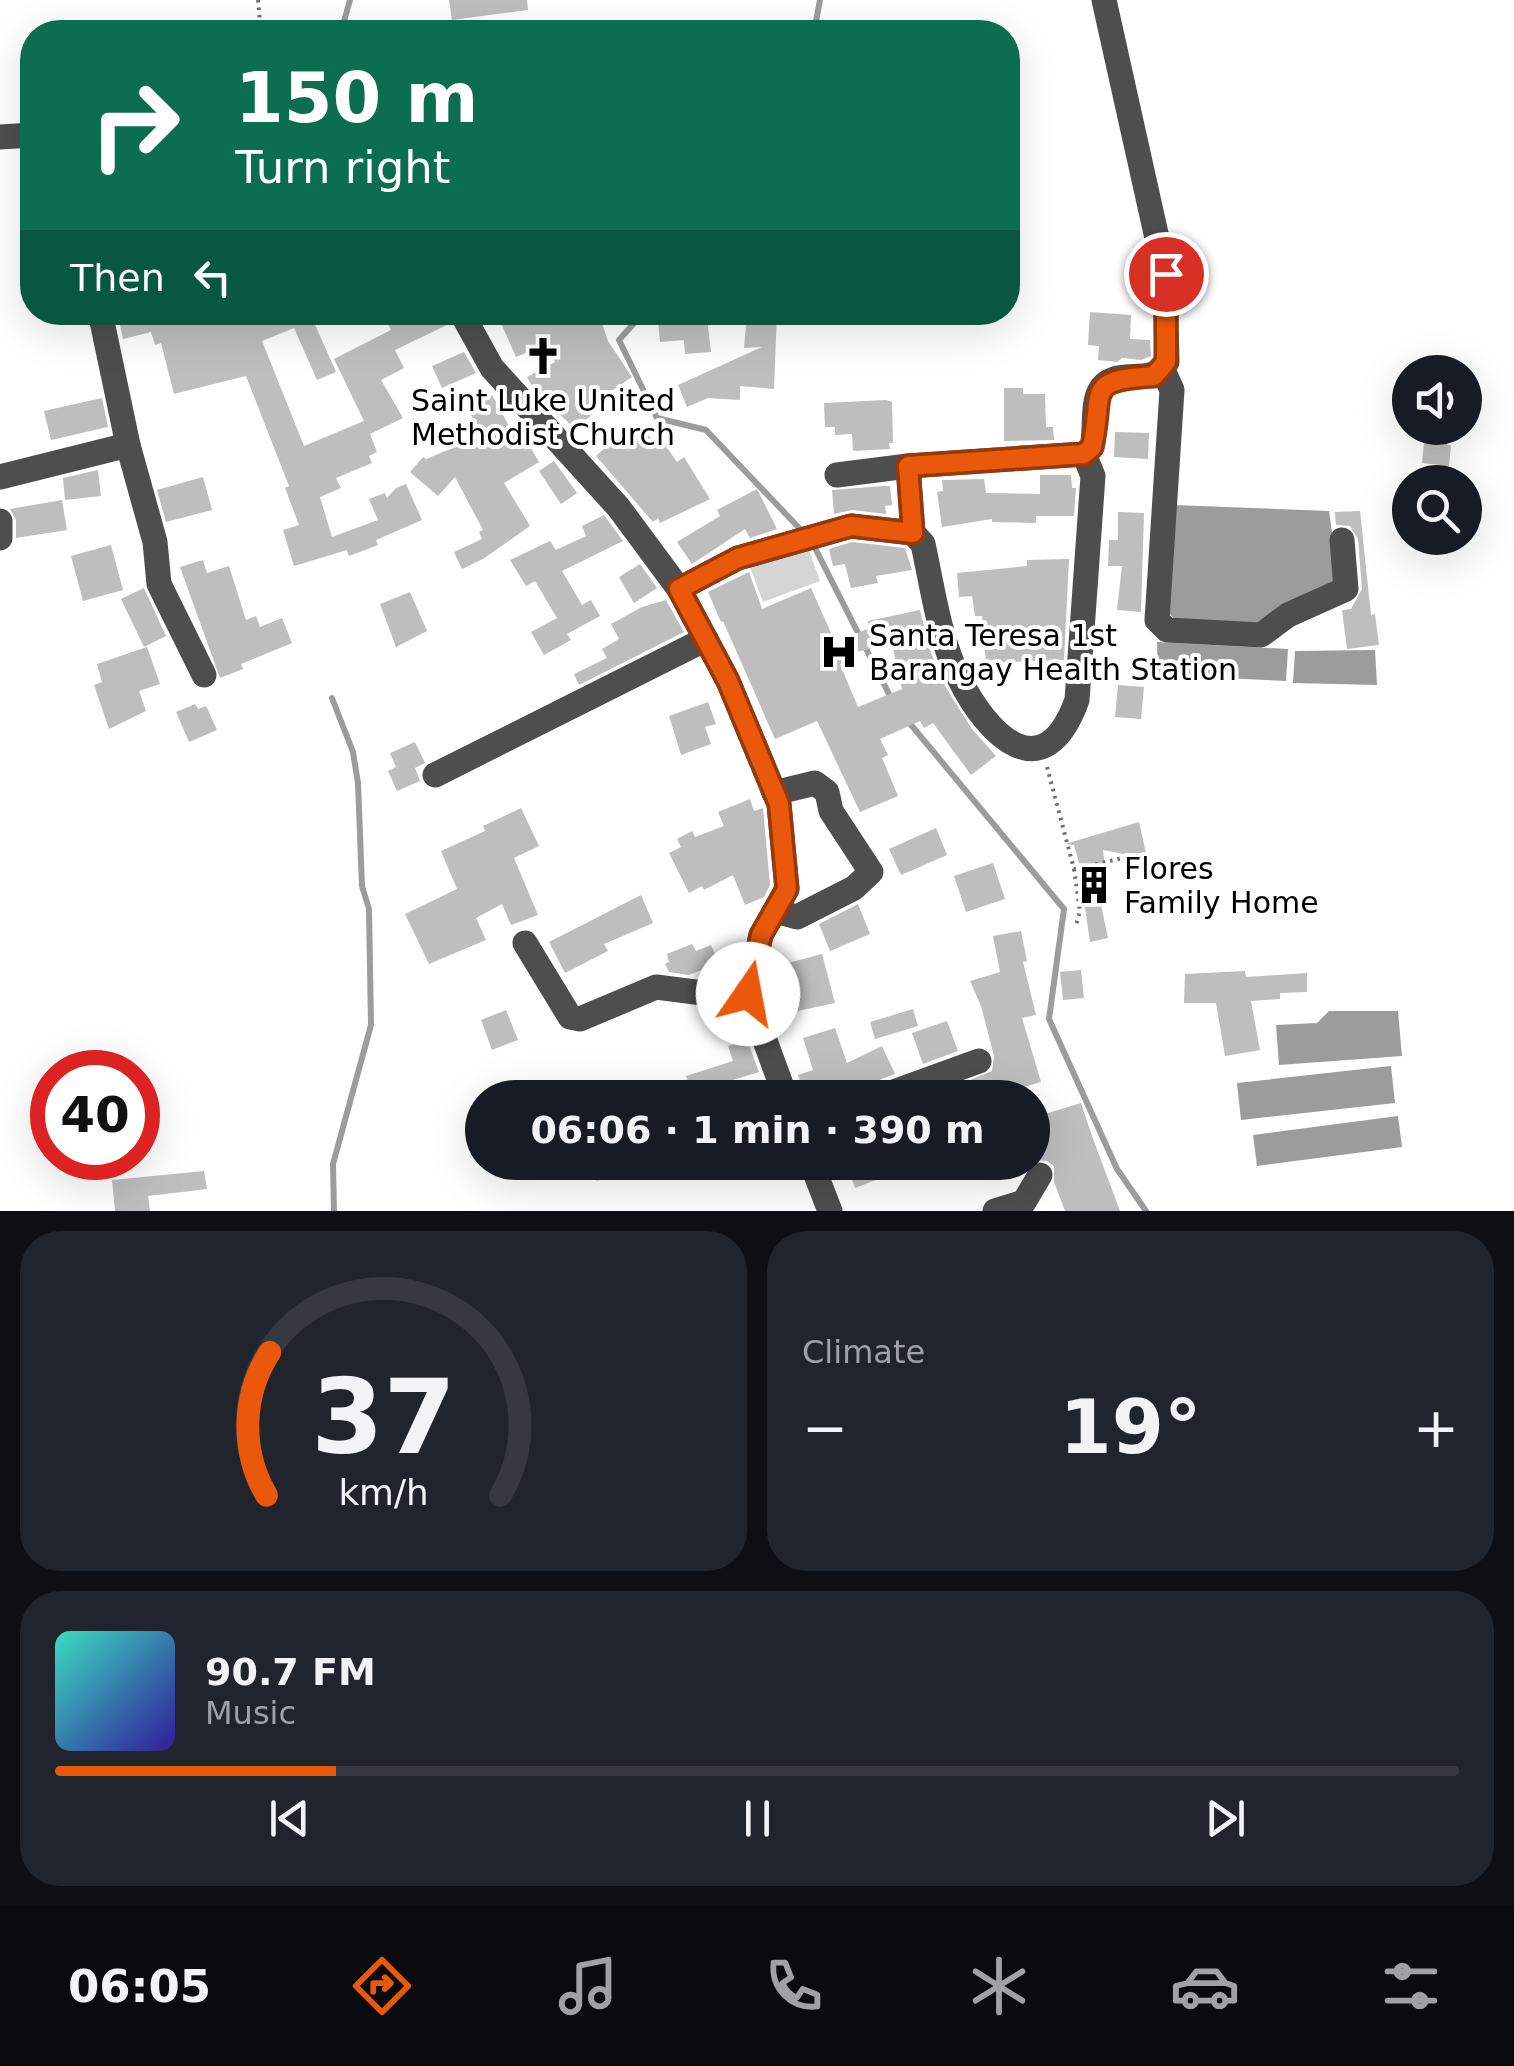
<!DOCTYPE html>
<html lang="en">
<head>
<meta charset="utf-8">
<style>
	:root { --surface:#171b24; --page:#20242c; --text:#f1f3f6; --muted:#9ea1a6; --line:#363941; --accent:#ea580c }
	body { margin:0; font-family:"DejaVu Sans",sans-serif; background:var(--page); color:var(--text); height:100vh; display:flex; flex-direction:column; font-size:38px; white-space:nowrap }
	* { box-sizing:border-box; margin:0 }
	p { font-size:32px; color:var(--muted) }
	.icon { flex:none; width:55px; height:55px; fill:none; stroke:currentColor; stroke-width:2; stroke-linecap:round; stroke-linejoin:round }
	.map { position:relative; height:1211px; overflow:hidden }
	.drawer { display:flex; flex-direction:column; gap:20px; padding:20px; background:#0d0f14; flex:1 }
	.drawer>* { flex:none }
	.guide { position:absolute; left:20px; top:20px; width:1000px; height:305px; border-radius:40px; box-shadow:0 10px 40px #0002; background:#0b6e4f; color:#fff; overflow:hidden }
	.fabs { position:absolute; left:1392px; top:355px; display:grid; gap:20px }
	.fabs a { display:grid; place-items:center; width:90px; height:90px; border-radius:50%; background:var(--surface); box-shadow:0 10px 40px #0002; font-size:50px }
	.speed { position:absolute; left:30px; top:1050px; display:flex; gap:20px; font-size:50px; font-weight:700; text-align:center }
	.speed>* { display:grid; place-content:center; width:130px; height:130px; border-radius:50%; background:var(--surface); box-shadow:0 10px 40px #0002; line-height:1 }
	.speed .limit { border:15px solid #d22; background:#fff; color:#111 }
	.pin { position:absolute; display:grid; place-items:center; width:85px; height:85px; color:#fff; margin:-42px; border:5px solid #fff; border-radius:50%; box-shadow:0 2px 10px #0007 }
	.me { position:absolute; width:110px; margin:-55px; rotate:12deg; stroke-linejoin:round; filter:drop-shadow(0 0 8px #0008) }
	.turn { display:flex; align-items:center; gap:35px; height:210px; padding:0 50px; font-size:45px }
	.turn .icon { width:130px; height:130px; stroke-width:2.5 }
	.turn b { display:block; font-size:70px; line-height:85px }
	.then { display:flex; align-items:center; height:95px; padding:0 50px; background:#0003; gap:20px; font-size:38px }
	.big { font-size:75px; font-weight:700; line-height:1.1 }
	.drawer .widget { flex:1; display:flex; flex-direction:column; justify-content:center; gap:15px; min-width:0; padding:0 35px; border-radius:40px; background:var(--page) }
	.drawer .dial { align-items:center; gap:0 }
	.dial svg { height:260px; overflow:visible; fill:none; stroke:var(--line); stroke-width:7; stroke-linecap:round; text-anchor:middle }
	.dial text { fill:var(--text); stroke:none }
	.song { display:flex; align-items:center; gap:30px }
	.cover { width:120px; height:120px; border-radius:15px; background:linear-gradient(135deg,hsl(170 70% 55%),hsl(250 70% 35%)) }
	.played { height:10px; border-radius:5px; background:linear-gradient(90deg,var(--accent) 20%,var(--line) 20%) }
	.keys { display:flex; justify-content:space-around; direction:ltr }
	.heat { display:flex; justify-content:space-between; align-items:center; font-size:55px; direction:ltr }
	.drawer .tiles { flex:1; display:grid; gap:20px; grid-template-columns:1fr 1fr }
	.widget:last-child { grid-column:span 2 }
	.trip { position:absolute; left:465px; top:1080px; width:585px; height:100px; border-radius:50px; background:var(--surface); box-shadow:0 10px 40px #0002; font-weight:700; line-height:100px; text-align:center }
	.menu { display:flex; height:160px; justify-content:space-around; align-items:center; background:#090b0e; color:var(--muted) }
	.menu .icon { width:70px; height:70px }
	.menu .active { color:var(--accent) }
	.menu b { font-size:45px; color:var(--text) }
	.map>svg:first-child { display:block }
	.green { fill:#d5d5d5 }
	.water { fill:#9c9c9c }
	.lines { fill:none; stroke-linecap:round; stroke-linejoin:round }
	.stream { stroke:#9c9c9c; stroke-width:6 }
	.building { fill:#bebebe }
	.path { stroke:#707070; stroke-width:4; stroke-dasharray:2.5 5; stroke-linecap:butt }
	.minor { stroke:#4e4e4e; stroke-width:25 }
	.route-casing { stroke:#983908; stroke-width:25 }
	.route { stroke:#ea580c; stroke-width:18 }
	.labels { text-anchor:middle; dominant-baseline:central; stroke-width:8; stroke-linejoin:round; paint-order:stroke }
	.poi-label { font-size:30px; fill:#000; stroke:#fff; text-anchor:start }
</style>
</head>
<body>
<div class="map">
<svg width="1514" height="1211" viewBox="0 0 1514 1211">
	<rect width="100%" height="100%" fill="#fff"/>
	<path class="green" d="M807 545 820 581 763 602 750 567Z"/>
	<g class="water">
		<path d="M1174 505 1329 511 1339 582 1283 605 1256 623 1176 621 1167 611Z"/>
		<path d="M1157 642 1288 649 1286 681 1158 675Z"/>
		<path d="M1375 650 1377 685 1293 683 1295 651Z"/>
		<path d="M1329 1011H1398L1402 1056 1279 1065 1276 1025 1317 1023Z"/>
		<path d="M1391 1066 1395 1103 1241 1120 1237 1083Z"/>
		<path d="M1398 1116 1402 1147 1257 1166 1253 1135Z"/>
	</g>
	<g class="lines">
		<g class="stream">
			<path d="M341 32 350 0"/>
			<path d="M814 32 820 0"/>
			<path d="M644 312 619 340 657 418 706 430 802 531"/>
			<path d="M813 544 891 698"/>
			<path d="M332 698 353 752 358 783 362 886 369 909 371 1025 333 1164 334 1211"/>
			<path d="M907 720 1064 909 1049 1019 1117 1169 1146 1211"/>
		</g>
	</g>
	<g class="building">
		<path d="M449 0H527L528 10 452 20Z"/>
		<path d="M117 312H139L141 318 164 312H329L313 320 336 372 317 380 294 328 262 341 304 446 364 421 334 359 391 330 382 312H441L447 325 395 350 404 368 381 380 403 418 370 434 377 452 369 456 372 463 336 478 341 488 320 497 332 537 378 520 369 499 385 493 387 498 396 488 406 484 422 520 376 540 378 545 349 556 347 550 294 566 283 530 299 525 285 488 289 486 246 376 174 394 161 343 155 345 151 332 123 339Z"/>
		<path d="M496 312H598L608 341 632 377 595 402 600 408 575 429 534 390 527 377 555 362 547 344 516 357Z"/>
		<path d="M747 312H777L774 389 740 386V400L708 398 687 407 678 385 762 347 744 348Z"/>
		<path d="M1090 312 1131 315 1130 339 1150 340 1151 356 1141 360 1122 358 1117 362 1098 360 1099 346 1088 345Z"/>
		<path d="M707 317 711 352 685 354 684 340 660 342 658 321Z"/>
		<path d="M464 352 476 373 442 388 432 366Z"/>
		<path d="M1004 388H1023V394H1045L1046 427H1053L1054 440 1004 441Z"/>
		<path d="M492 395 514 435 521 431 539 462 504 483 530 526 483 559 462 569 454 552 482 539 479 532 483 530 455 477 438 496 410 472 423 457 426 459 482 436 468 409Z"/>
		<path d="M102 398 108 427 51 440 44 411Z"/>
		<path d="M886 400 892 402 893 443H889L890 449 853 451 852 434 835 435V427H825L824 403Z"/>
		<path d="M638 424 658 446 663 442 677 462 684 457 710 499 660 523 658 518 653 522 596 456 626 429 629 432Z"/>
		<path d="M1431 428H1447V445H1451L1449 466 1422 463 1424 442 1431 443Z"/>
		<path d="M1115 432 1149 433 1148 459 1114 457Z"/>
		<path d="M554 461 577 493 561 504 539 471Z"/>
		<path d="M98 470 101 496 65 500 63 478Z"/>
		<path d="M1040 475H1071L1072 488H1076L1074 516H1036V523L992 522V519L942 527 937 492 943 491 942 480 984 479 986 493 1040 494Z"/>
		<path d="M203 477 212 510 166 522 157 490Z"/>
		<path d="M883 486H890L892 505 885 506 886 514 852 510 834 514 832 490Z"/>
		<path d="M757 489 777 529 750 538 745 529 692 564 677 542 720 516 717 510Z"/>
		<path d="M62 500 67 530 16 538V520L10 509Z"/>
		<path d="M1360 511 1371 615 1375 614 1379 645 1347 649 1342 610 1351 609 1362 589 1358 539 1350 526 1336 525 1335 512Z"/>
		<path d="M1118 512 1144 513 1141 612 1117 610 1122 566H1108L1109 540H1118Z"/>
		<path d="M604 515 623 541 562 571 582 605 591 600 600 616 567 634 571 640 544 655 531 632 557 618 535 581 526 586 510 560 550 541 556 550 586 536 582 526Z"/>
		<path d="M852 542 905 548 912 570 876 576 878 583 851 588 845 564 833 566 829 549Z"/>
		<path d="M111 545 123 590 83 601 71 556Z"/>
		<path d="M1069 559 1064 660 986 663 982 616H975L972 596 959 597 957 573 1027 566V560Z"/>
		<path d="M203 560 207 573 229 566 246 620 256 616 260 627 282 618 292 643 241 664 243 669 220 678 180 567Z"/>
		<path d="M640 564 657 588 634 603 619 577Z"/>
		<path d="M749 572 762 609 811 588 844 662 840 664 858 707 902 689 892 644 852 653 849 637 869 628 868 621 920 610 931 653 945 686 972 729 996 756 971 775 933 723 924 728 920 721 880 739 888 755 882 758 898 796 860 812 817 721 775 739 723 621 721 622 708 592Z"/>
		<path d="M144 588 166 636 144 647 121 599Z"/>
		<path d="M410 592 427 631 396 647 380 604Z"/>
		<path d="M666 600 684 632 579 685 574 674 607 658 602 649 619 639 611 624 642 607Z"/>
		<path d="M147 647 160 684 139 691 146 711 109 729 94 685 102 682 97 664Z"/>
		<path d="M1118 685 1144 687 1141 719 1115 717Z"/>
		<path d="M708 702 716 724 705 727 711 744 681 755 669 716Z"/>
		<path d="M195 704 198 709 206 706 217 730 189 742 176 712Z"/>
		<path d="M415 742 425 763 415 768 420 781 397 791 388 771 396 767 390 753Z"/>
		<path d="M750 799 754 811 763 808 770 885 764 897 745 905 733 875 704 890 702 886 689 893 669 853 681 847 677 839 692 831 695 837 724 826 718 812Z"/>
		<path d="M521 808 539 846 514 858 538 915 511 925 502 904 476 918 486 940 429 964 405 914 457 889 441 851 485 831 483 826Z"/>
		<path d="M1139 822 1146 853 1134 856 1103 850 1109 899 1100 900 1108 938 1090 942 1078 859 1074 845 1065 844Z"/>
		<path d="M936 828 947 855 901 875 889 849Z"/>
		<path d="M993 863 1005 899 966 912 954 876Z"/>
		<path d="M641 895 653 923 604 944 608 951 565 973 549 942Z"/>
		<path d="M858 904 870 934 830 951 819 924Z"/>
		<path d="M1021 931 1027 961 1023 962 1036 1015 1022 1018 1041 1082 985 1098H935L934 1095 992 1071 994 1056 981 1006 970 981 1000 972 993 936Z"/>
		<path d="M692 944 696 951 711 945 719 963 689 975 669 972 665 964 669 962 667 954Z"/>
		<path d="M822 954 835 1003 793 1012 790 996 784 997 779 978 787 976 784 964Z"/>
		<path d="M1081 970 1084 998 1063 1000 1060 972Z"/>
		<path d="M1245 971 1246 977 1307 973V992L1280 993V999L1251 1001 1260 1050 1225 1056 1216 1003H1184L1185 974Z"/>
		<path d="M913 1009 918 1026 875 1039 870 1022Z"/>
		<path d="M506 1010 518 1040 492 1050 481 1020Z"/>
		<path d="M947 1021 958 1051 923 1064 912 1033Z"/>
		<path d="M835 1028 847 1063 882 1046 895 1074 871 1083 862 1093 851 1098H806L798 1075 813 1070 803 1038Z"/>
		<path d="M747 1040 759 1072 726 1082 732 1098H650L649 1094 688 1082 686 1076 733 1061 728 1046Z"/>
		<path d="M1081 1103 1092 1136 1120 1211H1065L1054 1182V1166L1047 1161 1034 1160 1032 1157V1118Z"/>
		<path d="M588 1162H636L597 1181Z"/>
		<path d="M846 1162H920V1163L855 1188Z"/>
		<path d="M204 1171 207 1189 148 1196 150 1211H115L112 1180Z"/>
	</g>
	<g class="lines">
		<g class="path">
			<path d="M258 0 261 32"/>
			<path d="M1047 767 1074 869 1127 857"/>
			<path d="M1074 869 1080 911 1076 925"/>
		</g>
		<g class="minor">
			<path d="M0 137 32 135"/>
			<path d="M461 312 492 368 619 508 679 589 728 681 779 804 787 889 761 935 748 994 786 1098"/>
			<path d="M1163 370 1172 390 1157 620 1167 630 1261 635 1288 615 1346 589 1342 540"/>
			<path d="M128 445 155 542 159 584 204 675"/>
			<path d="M837 475 908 466"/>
			<path d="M0 477 128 445 100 312"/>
			<path d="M0 521V538"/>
			<path d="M913 533 923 544C932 585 940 642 959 678 988 737 1044 791 1077 700L1093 476 1084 454"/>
			<path d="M679 589 738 558 851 526 913 533 908 466 1084 454 1092 447C1096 431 1092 407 1099 392 1112 364 1153 389 1167 362L1165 274 1104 0"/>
			<path d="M435 775 706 639"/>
			<path d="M774 793 815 783 827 792 831 811 871 872 854 888 797 917 775 911"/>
			<path d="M525 943 570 1017 580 1019 656 987 703 993 748 994"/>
			<path d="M877 1098 979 1061"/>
			<path d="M811 1162 830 1211"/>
			<path d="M995 1211 1024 1202 1040 1175"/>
		</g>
	</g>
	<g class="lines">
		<g class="route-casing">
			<path id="route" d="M748 994 761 935 787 889 779 804 728 681 679 589 738 558 851 526 913 533 908 466 1084 454 1092 447C1105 392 1082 380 1154 376L1166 362V274"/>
		</g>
		<use href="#route" class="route"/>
	</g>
	<defs>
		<g id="church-bare" transform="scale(3)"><path d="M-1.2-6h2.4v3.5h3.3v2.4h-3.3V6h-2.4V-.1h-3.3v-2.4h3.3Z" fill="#000" stroke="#fff" stroke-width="2.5" paint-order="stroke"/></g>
		<g id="hospital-bare" transform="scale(3)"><path d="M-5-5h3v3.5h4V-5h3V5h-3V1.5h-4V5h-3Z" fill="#000" stroke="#fff" stroke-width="2.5" paint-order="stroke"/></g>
		<g id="building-bare" transform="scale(3)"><path d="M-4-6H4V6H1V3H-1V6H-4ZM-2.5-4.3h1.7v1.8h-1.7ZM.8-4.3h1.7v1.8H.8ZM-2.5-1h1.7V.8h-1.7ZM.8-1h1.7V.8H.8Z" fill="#000" stroke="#fff" stroke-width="2.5" paint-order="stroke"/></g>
	</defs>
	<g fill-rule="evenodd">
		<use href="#church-bare" x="543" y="356"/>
		<use href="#hospital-bare" x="839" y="652"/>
		<use href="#building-bare" x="1094" y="885"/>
	</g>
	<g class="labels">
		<g class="poi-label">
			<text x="543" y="400" text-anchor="middle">Saint Luke United<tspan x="543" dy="34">Methodist Church</tspan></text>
			<text x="869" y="635">Santa Teresa 1st<tspan x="869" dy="34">Barangay Health Station</tspan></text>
			<text x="1124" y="868">Flores<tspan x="1124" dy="34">Family Home</tspan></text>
		</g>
	</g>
</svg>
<div class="fabs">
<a><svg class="icon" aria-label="sound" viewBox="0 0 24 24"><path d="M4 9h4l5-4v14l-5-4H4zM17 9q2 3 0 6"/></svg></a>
<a><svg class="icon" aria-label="search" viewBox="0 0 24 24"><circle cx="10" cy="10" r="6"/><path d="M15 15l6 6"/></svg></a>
</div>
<div class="speed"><div class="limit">40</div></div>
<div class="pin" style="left:1166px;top:274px;background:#d93025"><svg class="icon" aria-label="arrive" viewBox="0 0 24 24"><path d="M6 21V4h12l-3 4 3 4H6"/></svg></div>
<svg class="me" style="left:748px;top:994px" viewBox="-20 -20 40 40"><circle r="19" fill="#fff"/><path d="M0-13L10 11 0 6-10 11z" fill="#ea580c"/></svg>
<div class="trip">06:06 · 1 min · 390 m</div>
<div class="guide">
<div class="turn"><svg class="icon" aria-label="right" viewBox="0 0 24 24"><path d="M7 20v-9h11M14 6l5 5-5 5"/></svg><div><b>150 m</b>Turn right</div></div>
<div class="then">Then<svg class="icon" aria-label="left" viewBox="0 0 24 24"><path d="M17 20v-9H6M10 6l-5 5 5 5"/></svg></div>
</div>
</div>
<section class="drawer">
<div class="tiles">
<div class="widget dial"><svg viewBox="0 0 100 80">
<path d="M14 69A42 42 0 1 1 86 69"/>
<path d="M14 69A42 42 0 0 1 15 25" stroke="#ea580c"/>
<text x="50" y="56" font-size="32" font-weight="700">37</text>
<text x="50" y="72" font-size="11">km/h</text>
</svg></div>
<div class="widget"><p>Climate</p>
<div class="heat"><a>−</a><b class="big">19°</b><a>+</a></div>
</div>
<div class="widget">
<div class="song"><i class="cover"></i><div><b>90.7 FM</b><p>Music</p></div></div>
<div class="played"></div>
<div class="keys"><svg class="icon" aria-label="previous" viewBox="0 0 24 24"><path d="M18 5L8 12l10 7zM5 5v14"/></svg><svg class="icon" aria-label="pause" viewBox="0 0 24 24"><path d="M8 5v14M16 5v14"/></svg><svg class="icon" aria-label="next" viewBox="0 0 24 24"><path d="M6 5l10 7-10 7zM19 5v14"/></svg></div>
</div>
</div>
</section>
<nav class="menu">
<b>06:05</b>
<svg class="icon active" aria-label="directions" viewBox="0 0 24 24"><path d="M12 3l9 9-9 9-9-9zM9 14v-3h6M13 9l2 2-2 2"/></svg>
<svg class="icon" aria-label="music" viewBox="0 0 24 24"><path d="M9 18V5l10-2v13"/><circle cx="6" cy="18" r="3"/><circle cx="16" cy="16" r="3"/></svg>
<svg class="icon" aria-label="phone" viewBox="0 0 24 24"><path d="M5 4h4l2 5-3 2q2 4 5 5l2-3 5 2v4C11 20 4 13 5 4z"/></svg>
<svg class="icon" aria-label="climate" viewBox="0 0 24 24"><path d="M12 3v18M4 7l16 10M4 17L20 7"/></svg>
<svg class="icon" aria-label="car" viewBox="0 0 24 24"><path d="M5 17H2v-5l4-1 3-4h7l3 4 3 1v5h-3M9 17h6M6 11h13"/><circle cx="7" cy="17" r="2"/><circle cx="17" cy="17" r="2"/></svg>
<svg class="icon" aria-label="filters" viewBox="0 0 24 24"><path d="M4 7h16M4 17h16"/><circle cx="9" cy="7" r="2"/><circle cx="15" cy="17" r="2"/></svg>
</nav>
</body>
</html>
